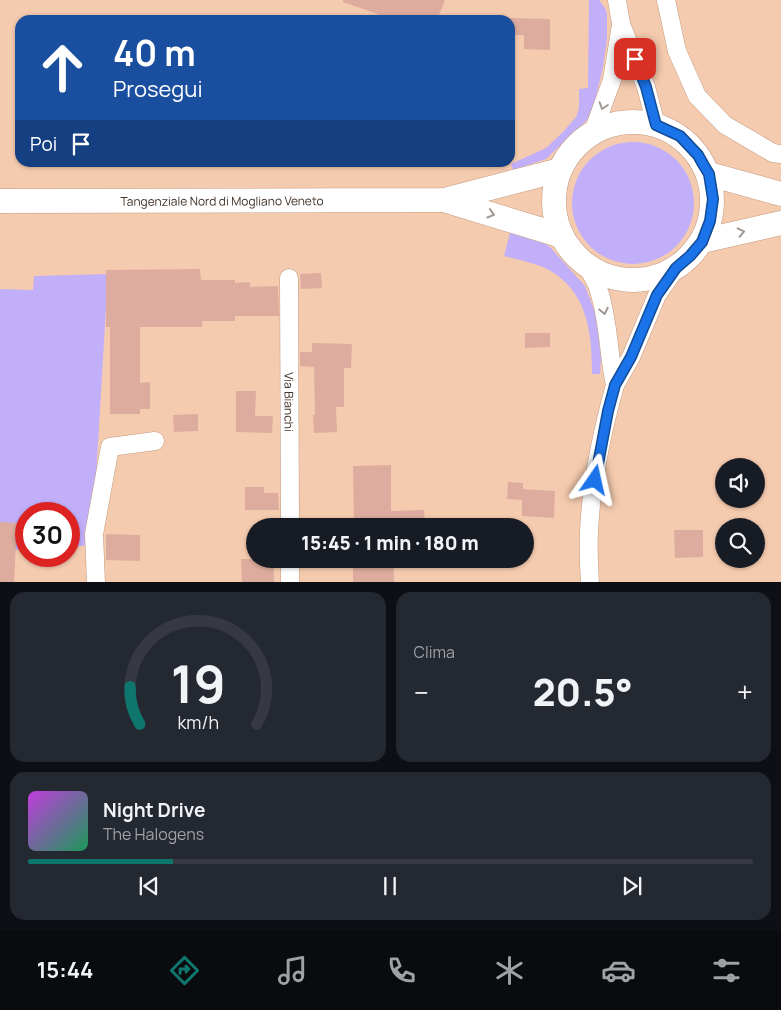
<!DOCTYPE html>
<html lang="it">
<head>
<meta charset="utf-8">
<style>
	:root { --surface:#171b24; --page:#242831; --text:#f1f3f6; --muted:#9ea1a6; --line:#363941; --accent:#0f766e }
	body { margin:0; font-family:Manrope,sans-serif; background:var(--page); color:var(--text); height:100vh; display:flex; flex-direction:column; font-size:19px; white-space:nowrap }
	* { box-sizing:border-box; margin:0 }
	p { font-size:16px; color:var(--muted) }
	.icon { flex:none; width:28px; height:28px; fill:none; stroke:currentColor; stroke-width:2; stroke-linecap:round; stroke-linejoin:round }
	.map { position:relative; height:582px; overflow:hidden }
	.details { display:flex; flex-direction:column; gap:10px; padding:10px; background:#0d0f14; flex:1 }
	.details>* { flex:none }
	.guide { position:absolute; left:15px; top:15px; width:500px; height:152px; border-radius:15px; box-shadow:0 1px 4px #0004; background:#1a4fa0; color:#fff; overflow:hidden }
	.buttons { position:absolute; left:715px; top:458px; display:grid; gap:10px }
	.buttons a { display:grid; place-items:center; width:50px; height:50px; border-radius:50%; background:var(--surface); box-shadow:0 1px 4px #0004; font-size:25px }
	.speed { position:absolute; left:15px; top:502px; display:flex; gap:10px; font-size:25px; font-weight:700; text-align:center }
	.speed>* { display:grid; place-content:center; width:65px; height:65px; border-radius:50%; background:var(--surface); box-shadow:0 1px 4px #0004; line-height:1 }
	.speed .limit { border:8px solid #d22; background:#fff; color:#111 }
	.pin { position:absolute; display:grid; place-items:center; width:42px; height:42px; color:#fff; margin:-21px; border-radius:10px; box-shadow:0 2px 8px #0006 }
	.me { position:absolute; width:55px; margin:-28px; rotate:11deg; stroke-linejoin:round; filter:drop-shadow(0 0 4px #0008) }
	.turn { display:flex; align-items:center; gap:18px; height:105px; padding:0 15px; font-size:22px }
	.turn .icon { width:65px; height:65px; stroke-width:2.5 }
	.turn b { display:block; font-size:35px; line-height:42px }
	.then { display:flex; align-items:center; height:48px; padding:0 15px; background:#0003; gap:10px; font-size:19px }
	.big { font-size:38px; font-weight:800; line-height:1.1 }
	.details .widget { flex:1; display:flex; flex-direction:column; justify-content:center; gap:8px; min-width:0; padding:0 18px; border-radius:15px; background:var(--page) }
	.details .dial { align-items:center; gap:0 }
	.dial svg { height:130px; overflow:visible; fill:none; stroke:var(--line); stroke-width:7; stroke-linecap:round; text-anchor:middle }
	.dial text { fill:var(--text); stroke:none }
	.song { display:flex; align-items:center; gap:15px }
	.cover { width:60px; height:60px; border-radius:8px; background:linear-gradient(135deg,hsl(290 70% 55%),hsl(150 70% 35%)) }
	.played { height:5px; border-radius:2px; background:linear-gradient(90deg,var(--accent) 20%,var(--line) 20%) }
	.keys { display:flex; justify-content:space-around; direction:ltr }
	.heat { display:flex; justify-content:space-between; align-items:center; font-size:28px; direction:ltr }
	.details .tiles { flex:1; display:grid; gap:10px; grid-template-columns:1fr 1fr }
	.widget:last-child { grid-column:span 2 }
	.trip { position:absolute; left:246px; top:518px; width:288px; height:50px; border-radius:25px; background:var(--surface); box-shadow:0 1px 4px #0004; font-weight:800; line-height:50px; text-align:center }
	.tab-bar { display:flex; height:80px; justify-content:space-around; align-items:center; background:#090b0e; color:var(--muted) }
	.tab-bar .icon { width:35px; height:35px }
	.tab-bar .active { color:var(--accent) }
	.tab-bar b { font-size:22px; color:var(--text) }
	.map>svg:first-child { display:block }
	.green { fill:#c2affa }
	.building { fill:#ddac9e }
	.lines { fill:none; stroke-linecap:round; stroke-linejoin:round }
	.minor-casing { stroke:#c29a7f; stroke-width:19 }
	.secondary-casing { stroke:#c29a7f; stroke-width:25 }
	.minor { stroke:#fff; stroke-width:18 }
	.secondary { stroke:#fff; stroke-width:24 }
	.oneway { stroke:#a09893 }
	.route-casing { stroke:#114b97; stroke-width:12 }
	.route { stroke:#1a73e8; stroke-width:9 }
	.labels { text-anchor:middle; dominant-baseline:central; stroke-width:4; stroke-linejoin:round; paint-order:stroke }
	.street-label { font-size:12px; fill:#423227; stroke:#f5cbaf }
</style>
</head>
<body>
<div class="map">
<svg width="781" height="583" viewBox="0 0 781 583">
	<rect width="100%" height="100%" fill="#f5cbaf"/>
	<g class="green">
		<path d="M589 0H599L605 8 607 13V39L603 67 594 105 587 120 546 159 513 170 511 164 546 148 563 132 576 117 579 108V89L588 88Z"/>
		<circle cx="633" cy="203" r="61"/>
		<path d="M511 229 534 236 550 247 585 286 596 315 601 358 600 374H592C592 334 588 292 549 270 536 263 518 260 504 256Z"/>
		<path d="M108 274 92 545 69 547V514H26V549L0 551V289L33 290 34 276Z"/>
	</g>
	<g class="building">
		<path d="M343 0H445L437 20H378L380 15 343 2Z"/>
		<path d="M510 18 550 19V50L524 49V35H510Z"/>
		<path d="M200 269 201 280H235V283L250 282V287L278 286 279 316H235V321H202V327H140V383L150 382V409H140V414H110V327H106V270Z"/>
		<path d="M321 273 322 288 301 289 300 274Z"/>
		<path d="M525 333H550V347L525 348Z"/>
		<path d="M312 343 352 344 351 368H344V407H336L337 432 314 433 313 415H315L314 367 300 366V352H312Z"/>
		<path d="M236 391H256L255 416H273L272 433 236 432Z"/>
		<path d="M198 414V431L174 432 173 415Z"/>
		<path d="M391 465V511L424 510 425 526H354L353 466Z"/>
		<path d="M508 482 523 483V489L555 491 554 518 522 516V500L507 499Z"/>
		<path d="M245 487H264V493H278L279 510H245Z"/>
		<path d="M0 522 17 523 14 583H0Z"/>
		<path d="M674 530H703V557L675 558Z"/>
		<path d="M106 534 140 535V561L106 560Z"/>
		<path d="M241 559H274V583H242Z"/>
		<path d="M364 559H394V583H353V562H364Z"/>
	</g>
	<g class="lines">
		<g class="minor-casing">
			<g id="minor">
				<path d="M617 0 621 24 646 87 656 125"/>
				<path d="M666 0 677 51 697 96 725 125 773 153 781 154"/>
				<path d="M593 132 612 80 621 25"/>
				<path d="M587 266C591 274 597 282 599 291 609 322 608 353 615 385L631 357 657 295 676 268"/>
				<path id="s1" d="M289 278 290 526"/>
				<path d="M290 559V583"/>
				<path d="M96 583 94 534 110 447 155 441"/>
				<path d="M590 583C589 566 588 549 589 532 591 483 602 432 615 385"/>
			</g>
		</g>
		<g class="secondary-casing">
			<g id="secondary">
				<circle cx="633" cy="201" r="79"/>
				<path d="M709 174 781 194"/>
				<path d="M444 200 562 236"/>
				<path id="s2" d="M0 201 444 200 560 170"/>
				<path d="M702 241 781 223"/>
			</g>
		</g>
		<use href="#minor" class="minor"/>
		<use href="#secondary" class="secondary"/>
	</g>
	<defs><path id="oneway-chevron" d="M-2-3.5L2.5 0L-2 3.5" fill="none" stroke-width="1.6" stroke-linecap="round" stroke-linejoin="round" transform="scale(1.25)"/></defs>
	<g class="oneway">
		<use href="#oneway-chevron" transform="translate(603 106) rotate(108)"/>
		<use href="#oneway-chevron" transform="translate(491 214) rotate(17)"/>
		<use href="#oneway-chevron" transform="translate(741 232) rotate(-13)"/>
		<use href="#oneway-chevron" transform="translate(604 311) rotate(78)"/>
	</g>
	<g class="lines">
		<g class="route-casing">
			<path id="route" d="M595 480 608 411 615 385 631 357 657 295 676 268 690 256 702 242 710 221 713 199 709 174 703 164 698 155 680 136 656 125 646 87 635 59"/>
		</g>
		<use href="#route" class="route"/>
	</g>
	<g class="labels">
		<g class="street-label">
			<text stroke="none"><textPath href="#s2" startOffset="222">Tangenziale Nord di Mogliano Veneto</textPath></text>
			<text stroke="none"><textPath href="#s1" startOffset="124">Via Bianchi</textPath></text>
		</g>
	</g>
</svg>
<div class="buttons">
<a><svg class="icon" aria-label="sound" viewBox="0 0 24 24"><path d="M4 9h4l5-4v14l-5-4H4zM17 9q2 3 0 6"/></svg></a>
<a><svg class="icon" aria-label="search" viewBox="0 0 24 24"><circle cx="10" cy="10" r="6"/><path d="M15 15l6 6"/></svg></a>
</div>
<div class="speed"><div class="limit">30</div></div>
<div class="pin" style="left:635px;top:59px;background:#d93025"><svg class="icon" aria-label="arrive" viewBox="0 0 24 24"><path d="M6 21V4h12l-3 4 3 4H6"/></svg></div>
<svg class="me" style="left:595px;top:480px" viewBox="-20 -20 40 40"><path d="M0-17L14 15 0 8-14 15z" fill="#1a73e8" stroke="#fff" stroke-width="4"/></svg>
<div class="trip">15:45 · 1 min · 180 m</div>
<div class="guide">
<div class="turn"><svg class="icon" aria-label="ahead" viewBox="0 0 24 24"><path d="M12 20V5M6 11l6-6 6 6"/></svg><div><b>40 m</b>Prosegui</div></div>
<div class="then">Poi<svg class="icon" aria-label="arrive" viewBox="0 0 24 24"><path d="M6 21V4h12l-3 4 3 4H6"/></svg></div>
</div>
</div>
<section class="details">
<div class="tiles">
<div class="widget dial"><svg viewBox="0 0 100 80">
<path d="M14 69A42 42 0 1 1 86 69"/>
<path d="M14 69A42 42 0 0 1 8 46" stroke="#0f766e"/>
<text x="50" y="56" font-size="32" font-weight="700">19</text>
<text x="50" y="72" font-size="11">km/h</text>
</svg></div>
<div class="widget"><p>Clima</p>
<div class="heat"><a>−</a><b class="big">20.5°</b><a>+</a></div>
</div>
<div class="widget">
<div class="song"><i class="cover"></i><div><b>Night Drive</b><p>The Halogens</p></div></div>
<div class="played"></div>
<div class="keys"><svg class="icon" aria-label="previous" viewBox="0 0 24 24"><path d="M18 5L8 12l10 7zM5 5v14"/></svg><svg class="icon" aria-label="pause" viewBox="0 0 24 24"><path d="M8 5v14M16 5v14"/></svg><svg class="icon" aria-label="next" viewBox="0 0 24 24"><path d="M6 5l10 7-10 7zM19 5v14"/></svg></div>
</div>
</div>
</section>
<nav class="tab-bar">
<b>15:44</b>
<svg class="icon active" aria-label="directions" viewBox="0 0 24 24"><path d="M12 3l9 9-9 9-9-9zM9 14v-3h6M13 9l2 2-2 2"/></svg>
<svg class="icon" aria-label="music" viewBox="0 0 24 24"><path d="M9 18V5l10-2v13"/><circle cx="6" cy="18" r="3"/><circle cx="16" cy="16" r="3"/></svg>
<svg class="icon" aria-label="phone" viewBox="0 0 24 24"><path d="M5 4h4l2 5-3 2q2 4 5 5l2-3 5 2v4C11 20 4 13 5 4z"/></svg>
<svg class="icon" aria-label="climate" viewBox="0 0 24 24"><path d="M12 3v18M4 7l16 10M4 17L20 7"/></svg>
<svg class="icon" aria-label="car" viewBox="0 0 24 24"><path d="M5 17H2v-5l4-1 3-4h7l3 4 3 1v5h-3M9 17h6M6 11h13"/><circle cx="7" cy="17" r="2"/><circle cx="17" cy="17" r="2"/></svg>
<svg class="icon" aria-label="filters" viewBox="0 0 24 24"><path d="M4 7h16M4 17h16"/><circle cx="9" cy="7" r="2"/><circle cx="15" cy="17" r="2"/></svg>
</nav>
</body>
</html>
